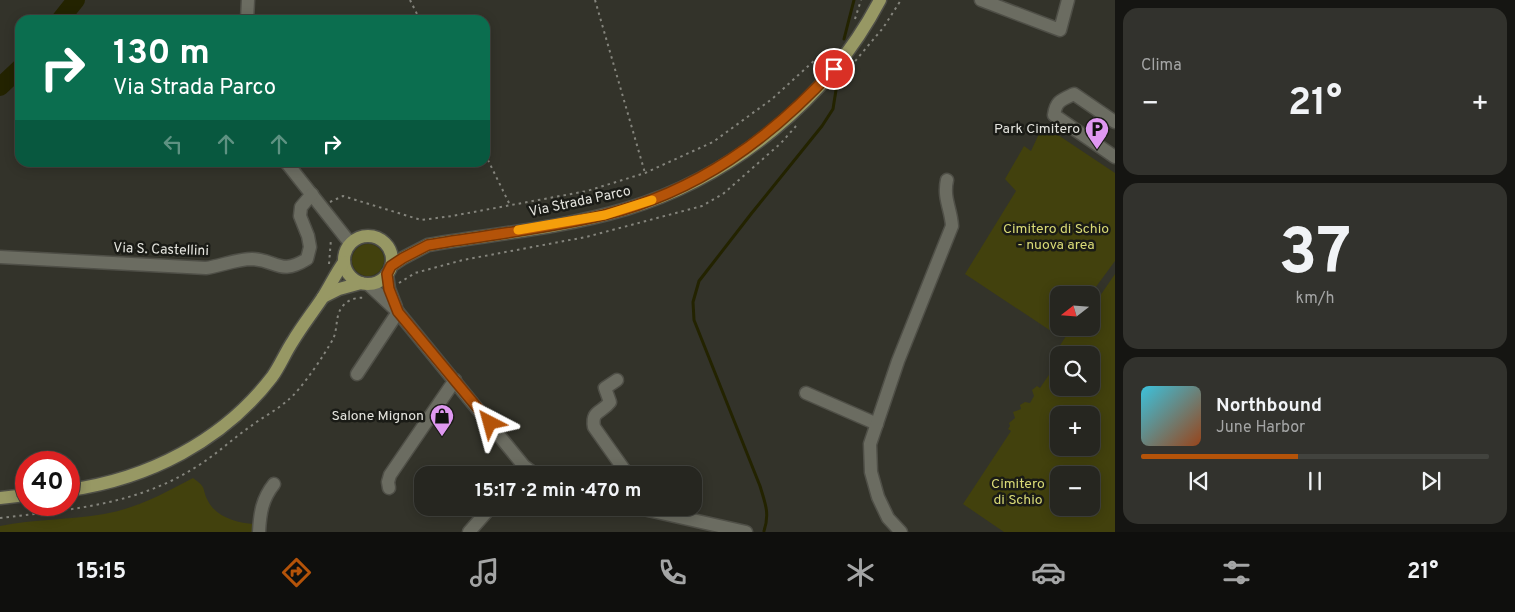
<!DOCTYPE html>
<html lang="it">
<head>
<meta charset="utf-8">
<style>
	:root { --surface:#262620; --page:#32322d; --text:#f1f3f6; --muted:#a4a5a5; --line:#42433e; --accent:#b45309 }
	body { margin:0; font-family:Overpass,sans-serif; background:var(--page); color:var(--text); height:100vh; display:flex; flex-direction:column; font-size:19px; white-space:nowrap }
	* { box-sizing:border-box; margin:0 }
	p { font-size:16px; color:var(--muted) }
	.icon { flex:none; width:28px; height:28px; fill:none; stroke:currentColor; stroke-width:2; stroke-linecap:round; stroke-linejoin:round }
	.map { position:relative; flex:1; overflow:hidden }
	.sheet { display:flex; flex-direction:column; gap:8px; padding:8px; background:#151512; width:400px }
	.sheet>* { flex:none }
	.top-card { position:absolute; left:15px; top:15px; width:475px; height:152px; border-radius:15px; box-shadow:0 2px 12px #0003,0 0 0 1px var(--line); background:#0b6e4f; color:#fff; overflow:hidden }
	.needle { width:32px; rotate:253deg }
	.fabs { position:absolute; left:1050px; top:286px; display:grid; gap:10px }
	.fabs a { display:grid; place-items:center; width:50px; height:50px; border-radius:10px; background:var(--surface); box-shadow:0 2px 12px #0003,0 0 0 1px var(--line); font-size:25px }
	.speed { position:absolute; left:15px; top:451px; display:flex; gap:10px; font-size:25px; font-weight:700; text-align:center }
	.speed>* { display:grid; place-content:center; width:65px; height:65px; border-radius:50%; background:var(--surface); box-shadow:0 2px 12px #0003,0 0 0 1px var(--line); line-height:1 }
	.speed .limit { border:8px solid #d22; background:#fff; color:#111 }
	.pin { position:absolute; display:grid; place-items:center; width:42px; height:42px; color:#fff; margin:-21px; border:2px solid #fff; border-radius:50%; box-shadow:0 1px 5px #0007 }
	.me { position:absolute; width:55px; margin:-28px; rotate:321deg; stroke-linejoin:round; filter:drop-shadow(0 0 4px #0008) }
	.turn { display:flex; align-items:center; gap:18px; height:105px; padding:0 15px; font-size:22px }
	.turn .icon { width:65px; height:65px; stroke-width:2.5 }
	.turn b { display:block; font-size:35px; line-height:42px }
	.lanes { display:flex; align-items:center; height:48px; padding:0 15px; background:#0003; justify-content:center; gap:25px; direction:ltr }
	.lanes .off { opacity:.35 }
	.big { font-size:38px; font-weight:700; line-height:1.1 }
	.sheet .widget { flex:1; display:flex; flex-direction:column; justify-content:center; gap:8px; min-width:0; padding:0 18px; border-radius:15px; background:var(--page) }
	.sheet .dial { align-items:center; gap:0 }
	.dial b { font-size:65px; line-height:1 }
	.song { display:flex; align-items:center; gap:15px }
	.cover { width:60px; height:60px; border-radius:8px; background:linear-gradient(135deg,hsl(190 70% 55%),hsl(20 70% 35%)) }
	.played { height:5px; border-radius:2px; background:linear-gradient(90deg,var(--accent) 45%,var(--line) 45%) }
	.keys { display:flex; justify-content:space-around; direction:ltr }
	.heat { display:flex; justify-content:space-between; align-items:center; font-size:28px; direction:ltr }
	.trip { position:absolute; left:414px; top:466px; width:288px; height:50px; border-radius:15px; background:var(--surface); box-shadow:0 2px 12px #0003,0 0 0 1px var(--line); font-weight:700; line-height:50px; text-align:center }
	.dock { display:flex; height:80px; justify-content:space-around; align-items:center; background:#0f0f0d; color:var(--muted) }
	.dock .icon { width:35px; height:35px }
	.dock .on { color:var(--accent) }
	.dock b { font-size:22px; color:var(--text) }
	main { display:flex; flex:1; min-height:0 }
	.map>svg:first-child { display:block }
	.green { fill:#42410d; fill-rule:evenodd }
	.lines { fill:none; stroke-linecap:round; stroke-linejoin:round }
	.stream { stroke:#232300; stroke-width:3 }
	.river { stroke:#232300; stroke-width:18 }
	.minor-casing { stroke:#4f4f47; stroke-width:15 }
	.major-casing { stroke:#4f4f47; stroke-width:15 }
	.path { stroke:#84847c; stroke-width:2; stroke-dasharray:2.5 4; stroke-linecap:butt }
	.minor { stroke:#6b6c61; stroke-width:12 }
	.major { stroke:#979864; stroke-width:12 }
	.route-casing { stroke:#753606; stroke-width:12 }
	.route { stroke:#b45309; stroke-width:9 }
	.slow { stroke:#f59e0b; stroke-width:9 }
	.labels { text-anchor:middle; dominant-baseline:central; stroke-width:5; stroke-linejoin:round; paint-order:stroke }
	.poi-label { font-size:14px; fill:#e4e4de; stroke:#1a1b16; text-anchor:end }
	.street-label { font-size:14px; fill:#e4e4de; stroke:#1a1b16 }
	.park-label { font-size:14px; fill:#d9da76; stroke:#1a1b16 }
</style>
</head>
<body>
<main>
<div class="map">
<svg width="1115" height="532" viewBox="0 0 1115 532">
	<rect width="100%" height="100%" fill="#33332a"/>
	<g class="green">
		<path d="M1043 125 1115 173V261L1090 295H1059V328H1067L1060 337 965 274 1016 191 1005 179 1024 146 1031 151Z"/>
		<circle cx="368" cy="260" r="16"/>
		<path d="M1115 274V532H1004L963 504 1011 431 1008 429 1010 426 1009 423 1015 418 1013 412 1021 409 1020 405 1025 402 1030 403 1034 396 1032 390 1037 386 1040 388 1059 360V388H1091V355H1059L1055 353 1068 333 1072 336 1079 328H1091V309ZM1059 415H1091V448H1059ZM1059 475H1091V508H1059Z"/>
		<path d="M193 478C208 489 201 487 208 501 216 517 237 523 254 524V532H0V526C34 519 69 520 104 514 135 509 165 493 193 478Z"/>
	</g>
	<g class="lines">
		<g class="stream">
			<path d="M844 39 854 0"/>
			<path d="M764 531C770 513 765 503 760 486L694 320 693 302 699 281 751 214 822 126 833 109 836 90"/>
		</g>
		<g class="river">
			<path d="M60 20 76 0"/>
			<path d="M0 87 20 68"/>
		</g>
		<g class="minor-casing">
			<g id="minor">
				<path d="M981 0 1060 30 1068 0"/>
				<path d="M247 20 248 0"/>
				<path d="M1115 122 1074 94C1061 100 1056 101 1054 115L1115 157"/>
				<path d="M286 162 350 243"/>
				<path d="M0 257 206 268C221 266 236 259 252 259 277 260 280 276 307 259L310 247 308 236 300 216 301 207 312 194"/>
				<path d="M387 274 389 289 396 307"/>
				<path d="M368 284 398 312 524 466 536 475"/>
				<path d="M357 374 398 312"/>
				<path d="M617 380 605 388 610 402C602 413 591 410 594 427L628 475"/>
				<path d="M806 393 877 424"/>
				<path d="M389 488 388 482 390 475 455 380"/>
				<path d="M639 508 746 532"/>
				<path d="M259 532C260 513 262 499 274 484"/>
				<path d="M469 532 490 508"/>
				<path d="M901 532 888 518 878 497 871 472 870 444 898 361 952 226C951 209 943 198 947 180"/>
			</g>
		</g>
		<g class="major-casing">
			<g id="major">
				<circle cx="368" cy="260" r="24"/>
				<path d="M391 266 403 258 428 245C494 234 562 228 626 209 733 177 828 99 880 0"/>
				<path d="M323 297 339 289 361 283"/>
				<path d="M69 490C148 479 223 441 272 377 280 366 285 353 293 341 302 326 313 312 323 297 330 286 336 273 344 262"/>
				<path d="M0 498 26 495"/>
			</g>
		</g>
		<g class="path">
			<path d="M410 0 420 20"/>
			<path d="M595 0 645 173"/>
			<path d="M855 19 861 0"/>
			<path d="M851 66 883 28 901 0"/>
			<path d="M485 154 510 205"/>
			<path d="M330 202 343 196 421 220 452 216 587 191 645 173 713 142 772 99 816 59 831 55"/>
			<path d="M329 264 331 239"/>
			<path d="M399 283 415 273 463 260 586 237 702 206 723 194 781 143 796 126"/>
			<path d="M0 518C68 510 137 505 196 467 216 455 232 439 251 426 263 417 277 410 288 400 301 390 325 354 333 339 338 329 335 316 342 307 348 299 357 297 366 298"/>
		</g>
		<use href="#minor" class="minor"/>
		<use href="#major" class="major"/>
	</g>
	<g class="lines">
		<g class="route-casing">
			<path id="route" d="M490 423 398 312 389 289 387 274 391 266 403 258 428 245C487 235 546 229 604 215 697 192 770 139 834 69"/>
		</g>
		<use href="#route" class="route"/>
		<path class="slow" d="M518 230 605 215 652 200"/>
	</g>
	<defs>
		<g id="parking-pin" transform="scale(1.25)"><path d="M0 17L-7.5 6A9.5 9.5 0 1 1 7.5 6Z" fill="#df98f1" stroke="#1a1b16"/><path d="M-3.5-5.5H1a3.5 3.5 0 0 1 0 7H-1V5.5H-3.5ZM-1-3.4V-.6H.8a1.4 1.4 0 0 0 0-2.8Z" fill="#111"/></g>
		<g id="shop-pin" transform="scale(1.25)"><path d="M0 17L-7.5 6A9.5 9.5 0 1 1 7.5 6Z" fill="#df98f1" stroke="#1a1b16"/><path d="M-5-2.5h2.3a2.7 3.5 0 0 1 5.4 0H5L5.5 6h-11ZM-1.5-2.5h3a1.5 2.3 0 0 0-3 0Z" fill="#111"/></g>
	</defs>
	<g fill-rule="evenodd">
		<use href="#parking-pin" x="1097" y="129"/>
		<use href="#shop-pin" x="442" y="416"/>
	</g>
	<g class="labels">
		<g class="poi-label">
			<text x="1080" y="129">Park Cimitero</text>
			<text x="424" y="416">Salone Mignon</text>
		</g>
		<g class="street-label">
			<text transform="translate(580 202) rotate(-12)">Via Strada Parco</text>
			<text transform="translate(161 250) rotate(2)">Via S. Castellini</text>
		</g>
		<g class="park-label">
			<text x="1056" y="229">Cimitero di Schio<tspan x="1056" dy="16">- nuova area</tspan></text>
			<text x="1018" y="484">Cimitero<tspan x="1018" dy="16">di Schio</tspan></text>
		</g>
	</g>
</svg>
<div class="fabs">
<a><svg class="needle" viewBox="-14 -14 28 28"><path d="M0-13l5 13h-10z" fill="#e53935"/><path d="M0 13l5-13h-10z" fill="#a4a5a5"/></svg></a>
<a><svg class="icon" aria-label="search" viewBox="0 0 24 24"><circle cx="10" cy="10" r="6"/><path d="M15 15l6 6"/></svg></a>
<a>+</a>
<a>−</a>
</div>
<div class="speed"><div class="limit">40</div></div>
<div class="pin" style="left:834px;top:69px;background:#d93025"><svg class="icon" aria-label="arrive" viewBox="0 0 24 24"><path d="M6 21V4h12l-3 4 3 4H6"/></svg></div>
<svg class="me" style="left:490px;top:423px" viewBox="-20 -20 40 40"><path d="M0-17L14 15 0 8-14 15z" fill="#b45309" stroke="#fff" stroke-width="4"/></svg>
<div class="trip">15:17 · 2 min · 470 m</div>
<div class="top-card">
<div class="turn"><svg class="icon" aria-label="right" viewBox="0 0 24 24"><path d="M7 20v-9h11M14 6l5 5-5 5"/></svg><div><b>130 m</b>Via Strada Parco</div></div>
<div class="lanes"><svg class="icon off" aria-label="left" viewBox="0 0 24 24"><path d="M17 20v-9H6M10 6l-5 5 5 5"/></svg><svg class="icon off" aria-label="ahead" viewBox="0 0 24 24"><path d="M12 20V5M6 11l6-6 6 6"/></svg><svg class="icon off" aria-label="ahead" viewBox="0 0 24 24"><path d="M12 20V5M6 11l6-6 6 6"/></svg><svg class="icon" aria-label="right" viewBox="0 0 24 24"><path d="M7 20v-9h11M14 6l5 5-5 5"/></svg></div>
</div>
</div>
<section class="sheet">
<div class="widget"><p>Clima</p>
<div class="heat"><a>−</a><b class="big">21°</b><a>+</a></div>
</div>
<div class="widget dial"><b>37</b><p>km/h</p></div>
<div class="widget">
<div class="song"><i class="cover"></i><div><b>Northbound</b><p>June Harbor</p></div></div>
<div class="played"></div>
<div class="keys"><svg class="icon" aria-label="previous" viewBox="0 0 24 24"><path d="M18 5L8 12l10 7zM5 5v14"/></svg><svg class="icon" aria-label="pause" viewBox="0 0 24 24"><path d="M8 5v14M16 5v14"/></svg><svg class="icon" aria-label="next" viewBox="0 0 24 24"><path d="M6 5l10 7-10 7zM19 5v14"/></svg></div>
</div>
</section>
</main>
<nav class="dock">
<b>15:15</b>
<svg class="icon on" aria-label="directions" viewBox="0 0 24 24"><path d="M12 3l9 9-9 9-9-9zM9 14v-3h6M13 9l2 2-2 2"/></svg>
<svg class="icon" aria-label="music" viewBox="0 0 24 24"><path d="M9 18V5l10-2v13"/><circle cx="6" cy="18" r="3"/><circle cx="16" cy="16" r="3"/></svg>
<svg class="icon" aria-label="phone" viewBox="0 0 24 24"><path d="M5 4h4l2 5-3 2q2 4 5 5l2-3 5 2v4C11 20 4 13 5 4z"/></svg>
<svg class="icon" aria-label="climate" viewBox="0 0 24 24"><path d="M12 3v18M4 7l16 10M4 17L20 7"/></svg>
<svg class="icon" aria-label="car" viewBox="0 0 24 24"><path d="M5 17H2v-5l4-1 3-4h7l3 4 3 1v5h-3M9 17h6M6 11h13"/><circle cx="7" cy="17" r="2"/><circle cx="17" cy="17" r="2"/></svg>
<svg class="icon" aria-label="filters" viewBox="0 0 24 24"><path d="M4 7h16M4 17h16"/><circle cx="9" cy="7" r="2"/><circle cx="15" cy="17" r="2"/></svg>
<b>21°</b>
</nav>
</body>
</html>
